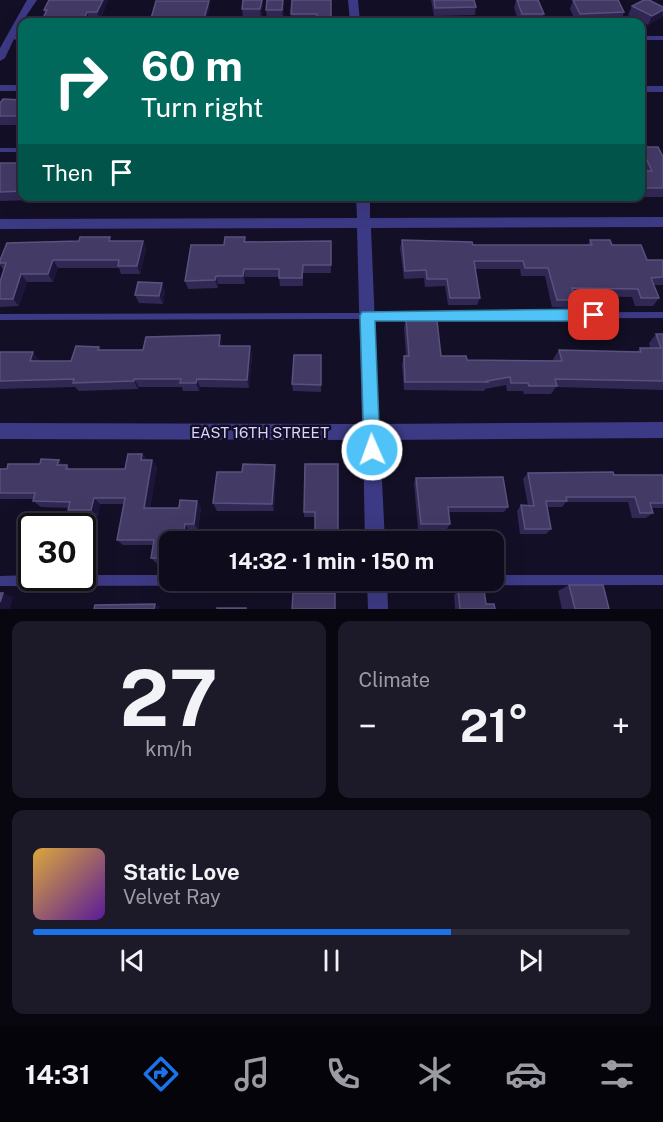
<!DOCTYPE html>
<html lang="en">
<head>
<meta charset="utf-8">
<style>
	:root { --surface:#0e0b1c; --page:#1c1929; --text:#f1f3f6; --muted:#9b9ba3; --line:#2e2b3b; --accent:#1a73e8 }
	body { margin:0; font-family:"Public Sans",sans-serif; background:var(--page); color:var(--text); height:100vh; display:flex; flex-direction:column; font-size:22px; white-space:nowrap }
	* { box-sizing:border-box; margin:0 }
	p { font-size:20px; color:var(--muted) }
	.icon { flex:none; width:33px; height:33px; fill:none; stroke:currentColor; stroke-width:2; stroke-linecap:round; stroke-linejoin:round }
	.map { position:relative; height:609px; overflow:hidden }
	.drawer { display:flex; flex-direction:column; gap:12px; padding:12px; background:#08060f; flex:1 }
	.drawer>* { flex:none }
	.banner { position:absolute; left:18px; top:18px; width:627px; height:183px; border-radius:12px; box-shadow:0 6px 24px #0002,0 0 0 2px var(--line); background:#00695c; color:#fff; overflow:hidden }
	.speed { position:absolute; left:18px; top:513px; display:flex; gap:12px; font-size:30px; font-weight:700; text-align:center }
	.speed>* { display:grid; place-content:center; width:78px; height:78px; border-radius:50%; background:var(--surface); box-shadow:0 6px 24px #0002,0 0 0 2px var(--line); line-height:1 }
	.speed .limit { border:3px solid #111; border-radius:9px; background:#fff; color:#111 }
	.pin { position:absolute; display:grid; place-items:center; width:51px; height:51px; color:#fff; margin:-26px; border-radius:12px; box-shadow:0 3px 9px #0006 }
	.me { position:absolute; width:66px; margin:-33px; rotate:358deg; stroke-linejoin:round; filter:drop-shadow(0 0 4px #0008) }
	.turn { display:flex; align-items:center; gap:21px; height:126px; padding:0 24px; font-size:27px }
	.turn .icon { width:78px; height:78px; stroke-width:2.5 }
	.turn b { display:block; font-size:42px; line-height:51px }
	.then { display:flex; align-items:center; height:57px; padding:0 24px; background:#0003; gap:12px; font-size:22px }
	.big { font-size:45px; font-weight:700; line-height:1.1 }
	.drawer .tile { flex:1; display:flex; flex-direction:column; justify-content:center; gap:9px; min-width:0; padding:0 21px; border-radius:12px; background:var(--page) }
	.drawer .dial { align-items:center; gap:0 }
	.dial b { font-size:78px; line-height:1 }
	.song { display:flex; align-items:center; gap:18px }
	.cover { width:72px; height:72px; border-radius:9px; background:linear-gradient(135deg,hsl(40 70% 55%),hsl(270 70% 35%)) }
	.played { height:6px; border-radius:3px; background:linear-gradient(90deg,var(--accent) 70%,var(--line) 70%) }
	.keys { display:flex; justify-content:space-around; direction:ltr }
	.heat { display:flex; justify-content:space-between; align-items:center; font-size:33px; direction:ltr }
	.drawer .tiles { flex:1; display:grid; gap:12px; grid-template-columns:1fr 1fr }
	.tile:last-child { grid-column:span 2 }
	.trip { position:absolute; left:159px; top:531px; width:345px; height:60px; border-radius:12px; background:var(--surface); box-shadow:0 6px 24px #0002,0 0 0 2px var(--line); font-weight:700; line-height:60px; text-align:center }
	.menu { display:flex; height:96px; justify-content:space-around; align-items:center; background:#06040b; color:var(--muted) }
	.menu .icon { width:42px; height:42px }
	.menu .current { color:var(--accent) }
	.menu b { font-size:27px; color:var(--text) }
	.map>svg:first-child { display:block }
	.lines { fill:none; stroke-linecap:round; stroke-linejoin:round }
	.service { fill:#3d3a85; fill-rule:evenodd }
	.minor { fill:#3d3a85; fill-rule:evenodd }
	.tertiary { fill:#3d3a85; fill-rule:evenodd }
	.wall { fill:#312854 }
	.shaded-wall { fill:#1d163a }
	.building { fill:#433a66; stroke:#5a527e; stroke-width:1.5 }
	.route { fill:#4fc3f7; stroke:#337fa1; stroke-width:1.5 }
	.labels { text-anchor:middle; dominant-baseline:central; stroke-width:5; stroke-linejoin:round; paint-order:stroke }
	.street-label { font-size:15px; fill:#d9d4ff; stroke:#130f26 }
</style>
</head>
<body>
<div class="map">
<svg width="663" height="609" viewBox="0 0 663 609">
	<rect width="100%" height="100%" fill="#130f26"/>
	<g class="lines">
		<g class="service">
			<path d="M11 36H22V40L9 39 8 38Z"/>
			<rect x="640" y="36" width="23" height="4"/>
			<rect x="0" y="148" width="22" height="4"/>
			<path d="M663 312V318L0 320V314Z"/>
			<path d="M32 575V578H82V575H170V580H494V575H663V585L0 586V576Z"/>
		</g>
		<g class="minor">
			<path d="M348 0H358L360 22H350Z"/>
			<rect x="0" y="85" width="22" height="6"/>
			<rect x="640" y="86" width="23" height="6"/>
			<path d="M356 196H370V218L663 217V227L371 228 379 424 663 422V438L380 440 385 542H365L363 440 0 439V423L362 424 357 228 0 229V219L357 218Z"/>
			<path d="M367 580H387L388 609H368Z"/>
		</g>
		<path class="tertiary" d="M27 0H37L22 22 5 58 0 61V48Z"/>
	</g>
	<g class="wall">
		<path d="M108 0 100 20H90L45 14 44 10Z"/>
		<path d="M331 0 317 22H291V14Z"/>
		<path d="M431 0H474L476 7 475 15 434 16Z"/>
		<path d="M516 0H538L544 14 541 22H519L514 8Z"/>
		<path d="M573 0 624 12 621 21 576 22 570 9Z"/>
		<path d="M263 5 261 18H243L242 9Z"/>
		<path d="M284 6 283 19H267L266 10Z"/>
		<path d="M632 6 663 7V15L662 17 648 25 628 15Z"/>
		<path d="M22 100V125H0V103Z"/>
		<path d="M640 145 663 157V197H574L571 202H552L551 200 446 199V196H640V171H643L640 165Z"/>
		<path d="M0 163H19L21 168 22 167V196H138L137 197 0 201Z"/>
		<path d="M182 196H333V197L183 199Z"/>
		<path d="M389 196H414V199H390Z"/>
		<path d="M245 237 246 242 331 241V273H303V286H280L279 277H245V284H218V288L188 289 185 281 224 245Z"/>
		<path d="M402 240 473 245H588L590 240 612 245 647 260H663V285H654L659 298 653 306H635L632 297 574 296 576 300 571 308 552 307 545 276H521L520 269H475L480 298 477 305H448L445 286 425 287 424 278 404 279 400 248Z"/>
		<path d="M112 241H143L146 249 140 274H121L119 268H58L53 282H27L19 306 0 307V282L4 271 0 265V260Z"/>
		<path d="M165 291 163 304 139 303 135 295Z"/>
		<path d="M414 312 441 356 467 360 554 361 553 359 559 350 637 352 640 348H650L649 343 656 334H663V390L556 387 551 394H524L523 391H507L506 385 485 389 484 391 404 390 402 365 404 356H406L404 328 406 318H412Z"/>
		<path d="M222 343V346H250L252 355 249 388 200 387 199 391H183L182 387H139L138 389 79 391 75 387 0 389V352L40 361H71L101 350H143Z"/>
		<path d="M321 355V392L293 391 292 384Z"/>
		<path d="M142 454 147 460H152L157 467 150 508H179L201 507 198 530H189L187 542H170V563H156L151 558 154 545H123L117 540 124 504H100L98 516H75L68 510 69 508 41 507 33 501V499H0V469L64 465H67L70 469H125Z"/>
		<path d="M338 464 315 517H304V512Z"/>
		<path d="M528 473 663 475V508H652L653 513 646 518H632L628 502H566L562 507H547L551 529 546 534H520L517 511 521 505 528 506 523 479Z"/>
		<path d="M276 474 274 511H217L213 503Z"/>
		<path d="M416 478 508 507 504 512H449L450 524 447 529H418L414 483Z"/>
		<path d="M569 585 609 609H562L558 591Z"/>
		<path d="M458 590 486 604 495 609H455L454 595Z"/>
	</g>
	<g class="shaded-wall">
		<path d="M103 0H108L100 20 97 12Z"/>
		<path d="M262 0H263V5L261 18 260 9Z"/>
		<path d="M283 0 284 6 283 19 282 10Z"/>
		<path d="M209 1 210 8 206 22H203Z"/>
		<path d="M663 10 662 17 648 25 652 16Z"/>
		<path d="M87 12 90 20 89 22H83Z"/>
		<path d="M22 105V125L17 116Z"/>
		<path d="M143 241 146 249 140 274 137 266Z"/>
		<path d="M53 260 58 268 53 282 48 274Z"/>
		<path d="M244 269 245 277V284L243 276Z"/>
		<path d="M21 274 27 282 19 306 13 299Z"/>
		<path d="M216 276 218 284V288L215 280Z"/>
		<path d="M162 283 165 291 163 304 159 296Z"/>
		<path d="M220 335 222 343 221 354 219 346Z"/>
		<path d="M250 346 252 355 249 388 247 380Z"/>
		<path d="M33 352 40 361 37 369 30 361Z"/>
		<path d="M134 379 139 387 138 389 134 381Z"/>
		<path d="M197 379 200 387 199 391 196 383Z"/>
		<path d="M142 454 147 461 141 460Z"/>
		<path d="M59 460 66 467 57 465Z"/>
		<path d="M152 460 157 467 149 514 144 508Z"/>
		<path d="M275 465 276 474 274 511 272 504Z"/>
		<path d="M94 498 100 504 98 516 91 510Z"/>
		<path d="M197 501 201 507 198 530 194 524Z"/>
		<path d="M185 524 189 530 187 542H182Z"/>
		<path d="M3 593 13 597 10 609H0V602Z"/>
		<path d="M155 604 160 607 159 609H154Z"/>
	</g>
	<g class="building">
		<path d="M49 0H103L97 12H87L83 22H41L47 10H44Z"/>
		<path d="M243 0H262L260 9H242Z"/>
		<path d="M267 0H283L282 10H266Z"/>
		<path d="M292 0H331V22H317V14H291Z"/>
		<path d="M434 0H474L476 7 435 8Z"/>
		<path d="M517 0H538L544 14H522Z"/>
		<path d="M573 0H618L624 12 580 14Z"/>
		<path d="M644 0H649L663 7V10L652 16 632 6Z"/>
		<path d="M156 1H209L203 22H150Z"/>
		<path d="M3 99 22 100V105L17 116H0V103Z"/>
		<path d="M640 145H643L645 147H658L663 157V188H640V171H652Z"/>
		<path d="M0 163H19L17 168 22 167V191L0 192Z"/>
		<path d="M80 237H110L109 241H143L137 266H118L119 260H53L48 274H21L13 299H0V282L6 263H0V260L7 243 79 241Z"/>
		<path d="M225 237H245L244 242 331 241V265H303L302 278H279V269H244L243 276H216L215 280 185 281 191 245H224Z"/>
		<path d="M402 240 472 242 473 245H592L590 240H610L612 245H641L647 260H663V277L651 278 659 298H641L638 289 572 288 576 300H557L548 268H525L523 261H474L480 298H450L447 279H427L426 270 405 271Z"/>
		<path d="M138 282 162 283 159 296 135 295Z"/>
		<path d="M414 312H436L441 356H466L467 360 562 361 559 350 641 352 640 348H661L656 334H663V381L555 379 557 386H529L528 383H511L510 377 487 381 488 382H405L404 356H409L406 318H414Z"/>
		<path d="M220 335 219 346H250L247 380 197 379 196 383H180L181 379H134V381L73 383 74 379 0 381V352H33L30 361H71L76 346 99 347 98 350H143L146 337Z"/>
		<path d="M294 355H321V385L292 384Z"/>
		<path d="M128 454H142L141 460H152L144 508H179L180 500 197 501 194 524H185L182 542H170V558H151L154 540H117L125 498H94L91 510H68L70 502 33 501 35 493H0V469H7L8 464H40L41 459 59 460 57 465H67L66 469H125Z"/>
		<path d="M243 464 275 465 272 504 213 503 217 472H242Z"/>
		<path d="M305 464H338V542H315V512H304Z"/>
		<path d="M613 472 614 475H663V503H650L653 513H640L635 497H566L567 501H546L551 529H525L521 505 534 506 528 473Z"/>
		<path d="M503 477 508 507H448L450 524H421L416 478Z"/>
		<path d="M569 585H603L609 609H575Z"/>
		<path d="M458 590H484L486 604H494L495 609H460Z"/>
		<path d="M0 593H3L0 602Z"/>
		<path d="M293 593H335V609H292Z"/>
		<path d="M155 604 154 609H94L95 605Z"/>
		<rect x="217" y="608" width="29" height="1"/>
	</g>
	<path class="route" d="M594 309 599 311 601 315 599 319 594 321H375L380 450 378 455 372 458 366 455 364 450 360 316 362 312Z"/>
	<g class="labels">
		<g class="street-label">
			<text x="260" y="432">EAST 16TH STREET</text>
		</g>
	</g>
</svg>
<div class="speed"><div class="limit">30</div></div>
<div class="pin" style="left:594px;top:315px;background:#d93025"><svg class="icon" aria-label="arrive" viewBox="0 0 24 24"><path d="M6 21V4h12l-3 4 3 4H6"/></svg></div>
<svg class="me" style="left:372px;top:450px" viewBox="-20 -20 40 40"><circle r="17" fill="#4fc3f7" stroke="#fff" stroke-width="3"/><path d="M0-11L8 9 0 5-8 9z" fill="#fff"/></svg>
<div class="trip">14:32 · 1 min · 150 m</div>
<div class="banner">
<div class="turn"><svg class="icon" aria-label="right" viewBox="0 0 24 24"><path d="M7 20v-9h11M14 6l5 5-5 5"/></svg><div><b>60 m</b>Turn right</div></div>
<div class="then">Then<svg class="icon" aria-label="arrive" viewBox="0 0 24 24"><path d="M6 21V4h12l-3 4 3 4H6"/></svg></div>
</div>
</div>
<section class="drawer">
<div class="tiles">
<div class="tile dial"><b>27</b><p>km/h</p></div>
<div class="tile"><p>Climate</p>
<div class="heat"><a>−</a><b class="big">21°</b><a>+</a></div>
</div>
<div class="tile">
<div class="song"><i class="cover"></i><div><b>Static Love</b><p>Velvet Ray</p></div></div>
<div class="played"></div>
<div class="keys"><svg class="icon" aria-label="previous" viewBox="0 0 24 24"><path d="M18 5L8 12l10 7zM5 5v14"/></svg><svg class="icon" aria-label="pause" viewBox="0 0 24 24"><path d="M8 5v14M16 5v14"/></svg><svg class="icon" aria-label="next" viewBox="0 0 24 24"><path d="M6 5l10 7-10 7zM19 5v14"/></svg></div>
</div>
</div>
</section>
<nav class="menu">
<b>14:31</b>
<svg class="icon current" aria-label="directions" viewBox="0 0 24 24"><path d="M12 3l9 9-9 9-9-9zM9 14v-3h6M13 9l2 2-2 2"/></svg>
<svg class="icon" aria-label="music" viewBox="0 0 24 24"><path d="M9 18V5l10-2v13"/><circle cx="6" cy="18" r="3"/><circle cx="16" cy="16" r="3"/></svg>
<svg class="icon" aria-label="phone" viewBox="0 0 24 24"><path d="M5 4h4l2 5-3 2q2 4 5 5l2-3 5 2v4C11 20 4 13 5 4z"/></svg>
<svg class="icon" aria-label="climate" viewBox="0 0 24 24"><path d="M12 3v18M4 7l16 10M4 17L20 7"/></svg>
<svg class="icon" aria-label="car" viewBox="0 0 24 24"><path d="M5 17H2v-5l4-1 3-4h7l3 4 3 1v5h-3M9 17h6M6 11h13"/><circle cx="7" cy="17" r="2"/><circle cx="17" cy="17" r="2"/></svg>
<svg class="icon" aria-label="filters" viewBox="0 0 24 24"><path d="M4 7h16M4 17h16"/><circle cx="9" cy="7" r="2"/><circle cx="15" cy="17" r="2"/></svg>
</nav>
</body>
</html>
